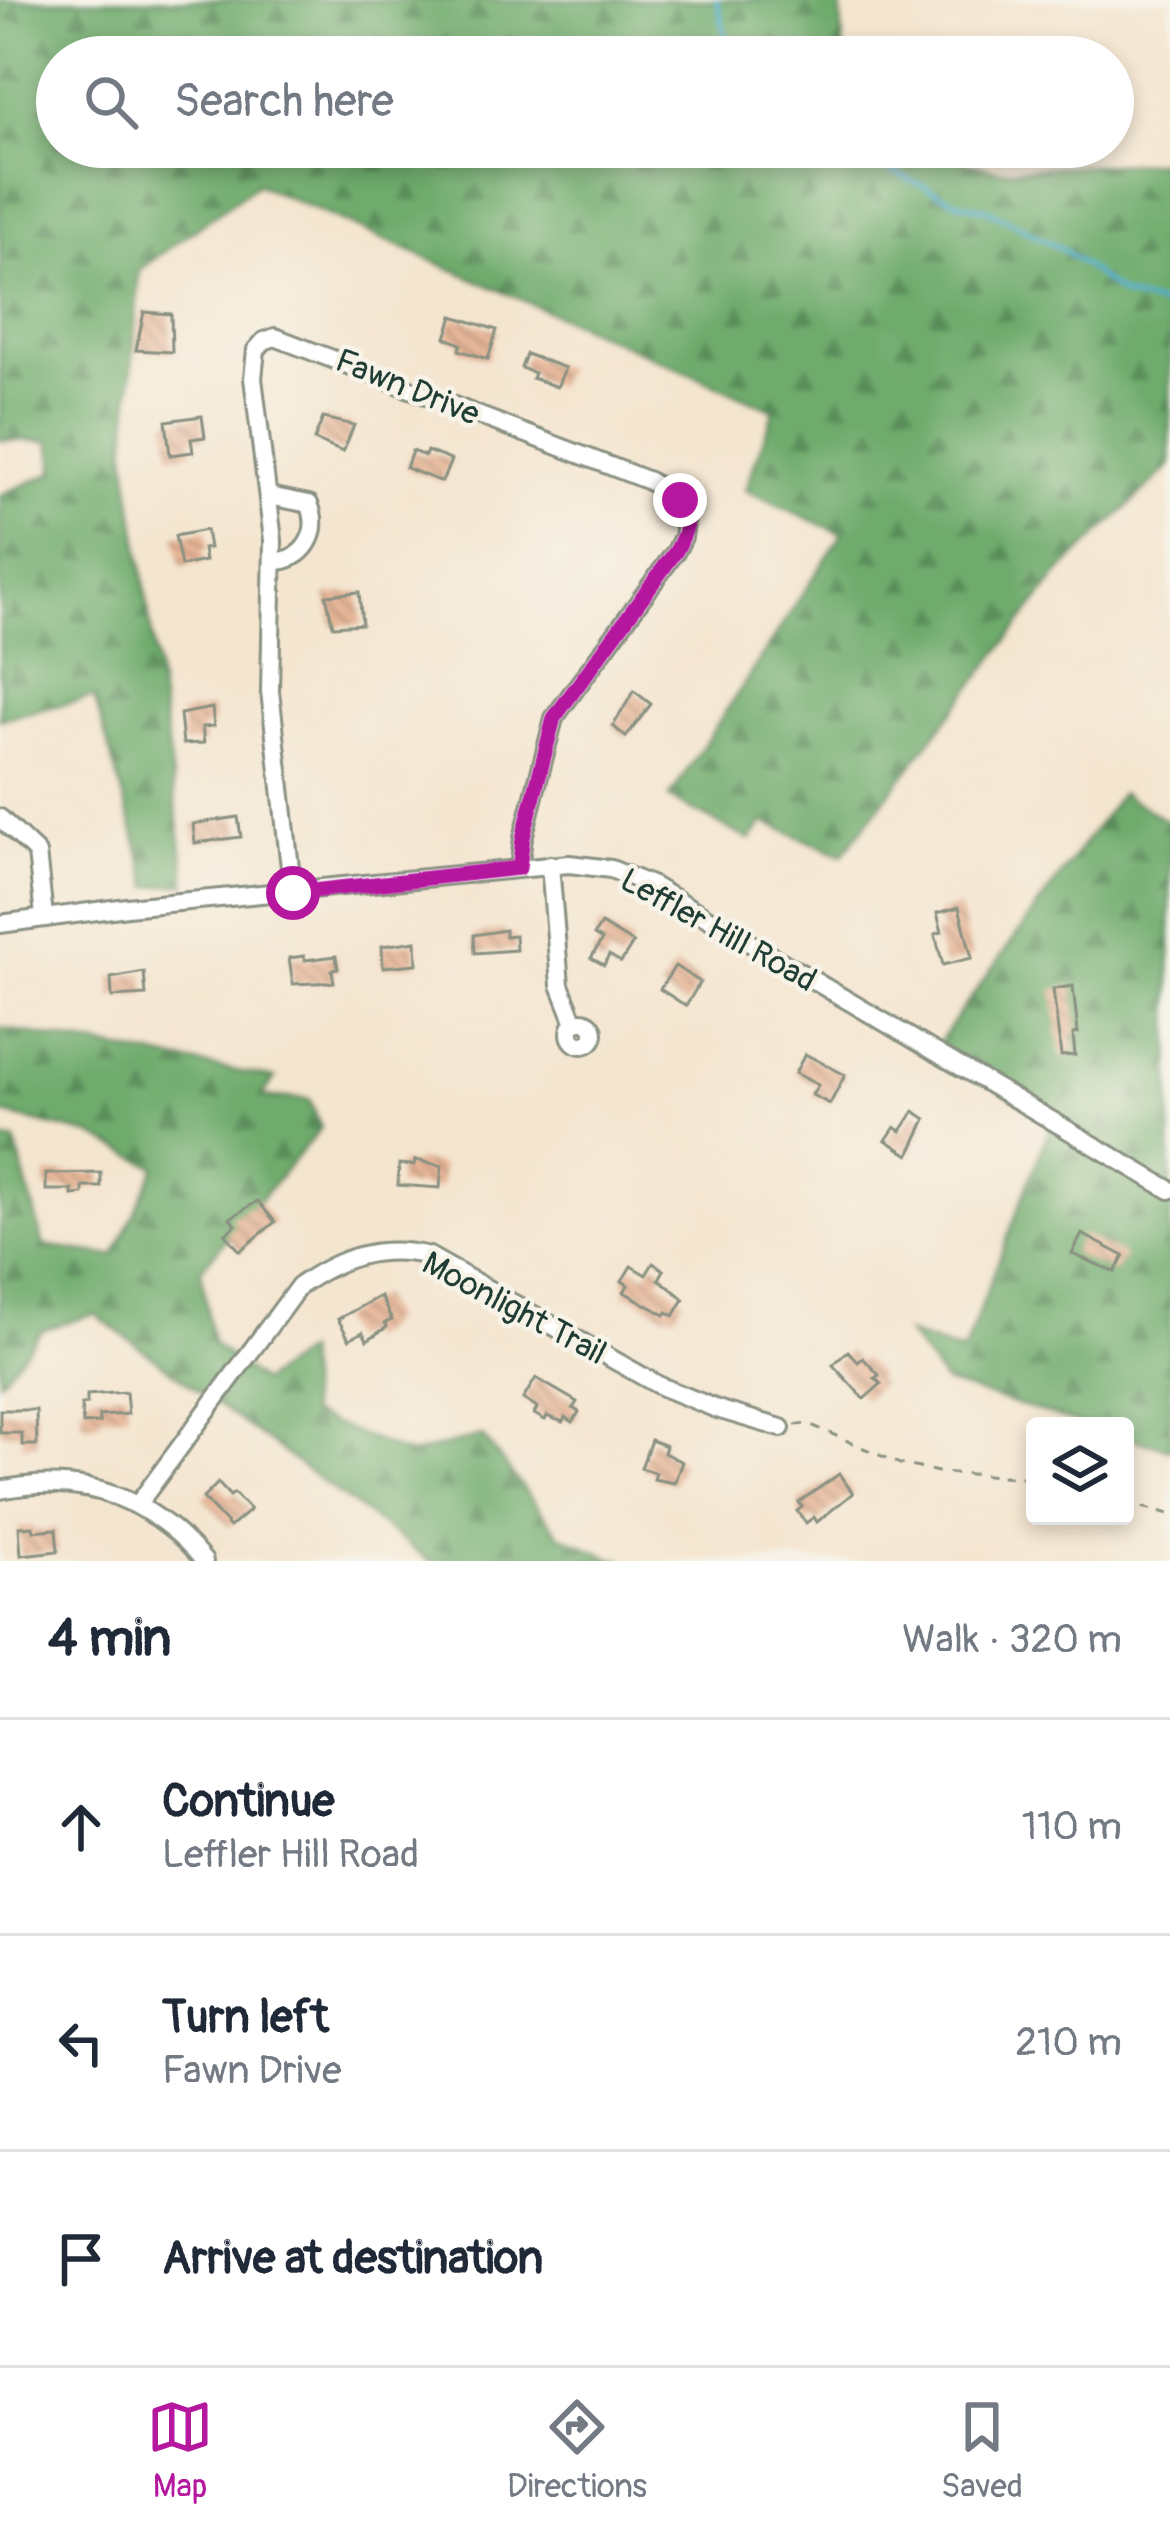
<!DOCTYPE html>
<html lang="en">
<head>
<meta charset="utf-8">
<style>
  :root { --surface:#fff; --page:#f2f2f3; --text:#1f2937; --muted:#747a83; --line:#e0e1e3; --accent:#b5179e }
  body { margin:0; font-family:Pangolin,sans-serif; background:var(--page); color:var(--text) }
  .controls { position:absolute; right:36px; bottom:36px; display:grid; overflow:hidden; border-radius:12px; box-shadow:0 6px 18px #0003 }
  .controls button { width:108px; height:108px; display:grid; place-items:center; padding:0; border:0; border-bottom:3px solid var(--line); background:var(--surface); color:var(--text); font:60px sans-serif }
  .stop { position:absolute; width:36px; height:36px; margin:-27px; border:9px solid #b5179e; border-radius:50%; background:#fff }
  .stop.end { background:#b5179e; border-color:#fff; box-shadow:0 3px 12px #0008 }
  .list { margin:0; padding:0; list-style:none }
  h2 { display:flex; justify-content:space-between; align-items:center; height:156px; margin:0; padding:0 48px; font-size:51px }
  h2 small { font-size:39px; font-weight:400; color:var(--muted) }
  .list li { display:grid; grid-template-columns:78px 1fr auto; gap:36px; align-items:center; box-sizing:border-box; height:216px; padding:0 48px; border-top:3px solid var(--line) }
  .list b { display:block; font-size:45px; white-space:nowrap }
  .list p { margin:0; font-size:39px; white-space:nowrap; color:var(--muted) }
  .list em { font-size:39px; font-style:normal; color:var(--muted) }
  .icon { flex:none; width:66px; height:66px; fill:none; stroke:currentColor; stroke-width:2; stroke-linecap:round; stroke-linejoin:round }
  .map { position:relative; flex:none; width:1170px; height:1561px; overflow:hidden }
  .search { position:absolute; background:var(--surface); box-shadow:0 6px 18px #0003; left:36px; right:36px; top:36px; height:132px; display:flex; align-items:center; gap:30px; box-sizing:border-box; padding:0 42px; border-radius:66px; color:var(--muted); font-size:45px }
  .sheet { height:804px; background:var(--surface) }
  nav { display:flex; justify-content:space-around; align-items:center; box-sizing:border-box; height:168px; border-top:3px solid var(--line); background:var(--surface); font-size:33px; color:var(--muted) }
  nav a { display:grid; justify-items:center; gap:6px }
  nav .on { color:var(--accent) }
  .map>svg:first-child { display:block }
</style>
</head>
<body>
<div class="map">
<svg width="1170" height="1561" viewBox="0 0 1170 1561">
  <defs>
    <pattern id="forest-firs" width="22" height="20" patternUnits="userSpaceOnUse" patternTransform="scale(3)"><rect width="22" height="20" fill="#6eab6c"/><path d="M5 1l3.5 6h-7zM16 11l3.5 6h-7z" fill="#5a8c5a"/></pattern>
    <pattern id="building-back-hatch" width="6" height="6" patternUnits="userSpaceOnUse" patternTransform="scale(3)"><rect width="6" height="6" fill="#e6b495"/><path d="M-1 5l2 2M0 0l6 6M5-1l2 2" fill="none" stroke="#ba947a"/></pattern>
  </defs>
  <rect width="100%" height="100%" fill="#f7f3e8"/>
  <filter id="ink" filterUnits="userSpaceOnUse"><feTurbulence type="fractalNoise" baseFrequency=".00833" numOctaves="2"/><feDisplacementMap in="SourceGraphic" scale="24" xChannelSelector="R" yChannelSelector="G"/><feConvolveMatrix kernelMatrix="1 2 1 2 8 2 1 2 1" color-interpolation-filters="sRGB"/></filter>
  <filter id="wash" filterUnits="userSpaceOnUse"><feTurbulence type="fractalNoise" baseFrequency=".004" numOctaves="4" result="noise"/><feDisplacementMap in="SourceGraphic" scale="48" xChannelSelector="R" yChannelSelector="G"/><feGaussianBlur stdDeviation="2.7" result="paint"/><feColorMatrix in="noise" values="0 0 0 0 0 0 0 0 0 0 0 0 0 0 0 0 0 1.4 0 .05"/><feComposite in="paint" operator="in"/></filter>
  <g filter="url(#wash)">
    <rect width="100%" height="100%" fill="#f4e5cf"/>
    <g fill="url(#forest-firs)" stroke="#467450" stroke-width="3">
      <polygon points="0,0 840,0 844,57 57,57 57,147 902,147 998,170 1170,161 1170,466 1062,570 842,855 764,822 750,840 669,798 842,534 745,490 774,410 257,184 139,270 126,455 187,884 150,887 94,697 0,719 0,495 54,472 50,441 0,440"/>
      <polygon points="1121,793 1170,823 1170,1449 1125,1437 1125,1426 1088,1426 945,1383 907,1334 963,1353 1052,1122 933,1049"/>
      <polygon points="0,1028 275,1078 261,1097 309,1099 321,1128 201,1269 212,1343 261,1382 305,1352 309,1414 410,1455 482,1436 559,1534 611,1558 627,1561 430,1561 95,1314 42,1330 0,1381 0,1140 15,1141 44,1246 114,1256 156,1167 91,1135 0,1113"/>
    </g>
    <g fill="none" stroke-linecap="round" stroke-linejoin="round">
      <g stroke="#50adce" stroke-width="4.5">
        <polyline points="717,0 731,57"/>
        <polyline points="848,147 867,160 958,202 989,210 1065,251 1123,296 1170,307"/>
      </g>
    </g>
    <g id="blocks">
      <g fill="url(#building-back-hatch)">
        <polygon points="144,312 171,314 172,352 136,350"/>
        <polygon points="453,316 497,330 488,359 459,350 461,344 446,338"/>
        <polygon points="526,354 565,368 557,387 532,378 534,373 521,368"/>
        <polygon points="202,416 205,437 191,439 193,452 170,455 166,421"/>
        <polygon points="323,418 354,425 343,452 314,440"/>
        <polygon points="412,451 425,456 427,451 451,460 442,482 406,468"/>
        <polygon points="206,530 209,548 203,549 205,561 181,566 175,536"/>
        <polygon points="359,592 362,624 333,626 326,595"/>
        <polygon points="634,691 651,704 626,737 613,726"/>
        <polygon points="212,708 214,726 202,727 204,743 183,744 180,714"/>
        <polygon points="238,817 241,837 195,843 193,824"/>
        <polygon points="959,907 972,958 943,965 935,934 942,932 937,913"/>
        <polygon points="601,924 633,943 621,962 609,955 604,965 591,958 602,940 594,935"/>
        <polygon points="505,930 505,936 515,935 516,950 475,953 474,935"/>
        <polygon points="416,941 417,964 383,967 382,946"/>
        <polygon points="304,956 305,960 336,956 338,969 332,970 334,982 293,984 289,958"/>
        <polygon points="675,966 700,982 686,1006 660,989"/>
        <polygon points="144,972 146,995 112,997 111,978"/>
        <polygon points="1073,986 1078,1033 1073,1034 1075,1055 1061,1056 1053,989"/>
        <polygon points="805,1054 845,1075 830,1104 812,1095 818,1085 795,1073"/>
        <polygon points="914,1111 926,1119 909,1155 886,1140 895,1127 901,1131"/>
        <polygon points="415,1160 442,1166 440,1188 398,1185 399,1164 414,1165"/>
        <polygon points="101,1173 101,1187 83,1187 83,1194 72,1195 72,1190 46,1190 46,1174"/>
        <polygon points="258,1201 275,1222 240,1251 225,1234 236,1225 230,1218"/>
        <polygon points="1082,1234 1124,1256 1115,1272 1072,1254"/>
        <polygon points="653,1263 664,1270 659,1279 684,1299 674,1316 667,1312 665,1315 624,1292 628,1285 622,1281 631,1266 646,1275"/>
        <polygon points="380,1296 392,1320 385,1323 387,1327 367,1340 363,1332 349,1339 338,1319"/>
        <polygon points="848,1351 858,1362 863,1358 879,1375 875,1378 881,1384 864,1399 833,1365"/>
        <polygon points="536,1378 577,1402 573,1408 579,1412 573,1422 565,1417 563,1422 547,1416 545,1420 534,1414 537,1408 523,1399"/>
        <polygon points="126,1392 128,1414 99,1416 100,1423 83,1424 81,1405 87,1404 87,1395"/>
        <polygon points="0,1410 36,1410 37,1445 22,1445 22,1433 0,1433"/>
        <polygon points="651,1440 666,1446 664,1453 682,1462 674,1483 654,1479 656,1473 641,1468"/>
        <polygon points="839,1474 853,1493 817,1522 814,1517 806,1523 797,1511 802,1507 799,1502"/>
        <polygon points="218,1483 230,1496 234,1493 250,1510 230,1527 203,1498"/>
        <polygon points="33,1526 34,1531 56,1529 58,1551 21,1555 19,1527"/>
      </g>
    </g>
  </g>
  <g filter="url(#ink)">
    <use href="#blocks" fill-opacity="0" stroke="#8a9182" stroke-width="3"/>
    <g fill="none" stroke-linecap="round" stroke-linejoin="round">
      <defs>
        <g id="minor">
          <path d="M269 496 309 504C322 532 304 562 273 561"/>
          <polyline points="0,818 37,853 44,916"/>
          <polyline points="550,865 560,985 575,1023"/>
          <polyline points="293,894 270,691 273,540 253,378 256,350 264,341 275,337 649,481 680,500 687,510 683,537 676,551 554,718 523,838 519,868"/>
          <polyline points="0,924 127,907 569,864 611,869 653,886 1170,1190"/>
          <circle cx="582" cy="1033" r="12"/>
          <path d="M0 1490C82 1473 150 1496 204 1561"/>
          <path d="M138 1504 299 1286C340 1257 379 1244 429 1256L660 1386 717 1409 781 1428"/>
        </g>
      </defs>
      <use href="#minor" stroke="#8a9182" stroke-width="22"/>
      <g stroke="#8a9182" stroke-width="3" stroke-dasharray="9 9" stroke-linecap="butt">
        <polyline points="795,1425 809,1424 900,1464 938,1472 1035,1478"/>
        <polyline points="1125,1503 1170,1514"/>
      </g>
      <use href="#minor" stroke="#fff" stroke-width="16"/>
    </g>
  </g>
  <g fill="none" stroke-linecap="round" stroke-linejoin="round" filter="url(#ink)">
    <path stroke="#b5179e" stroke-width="15" d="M293 893 519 868 523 838 554 718 676 551C686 533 692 517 680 500"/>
  </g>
  <g text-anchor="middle" stroke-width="9" stroke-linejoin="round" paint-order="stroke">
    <g font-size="33" fill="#1f3d34" stroke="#f7f3e8">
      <text transform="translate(408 386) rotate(22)" y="12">Fawn Drive</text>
      <text transform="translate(719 929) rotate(29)" y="12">Leffler Hill Road</text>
      <text transform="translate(515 1307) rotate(28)" y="12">Moonlight Trail</text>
    </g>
  </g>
</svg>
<div class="controls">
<button><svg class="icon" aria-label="layers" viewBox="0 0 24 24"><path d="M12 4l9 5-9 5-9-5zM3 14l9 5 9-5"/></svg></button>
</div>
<div class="stop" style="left:293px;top:893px"></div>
<div class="stop end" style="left:680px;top:500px"></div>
<div class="search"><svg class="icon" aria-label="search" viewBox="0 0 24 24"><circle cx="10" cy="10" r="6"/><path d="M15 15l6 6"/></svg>Search here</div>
</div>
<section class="sheet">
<h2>4 min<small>Walk · 320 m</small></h2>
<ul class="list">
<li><svg class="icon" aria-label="ahead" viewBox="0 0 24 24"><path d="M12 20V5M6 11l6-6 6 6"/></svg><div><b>Continue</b><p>Leffler Hill Road</p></div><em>110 m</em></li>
<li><svg class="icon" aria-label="left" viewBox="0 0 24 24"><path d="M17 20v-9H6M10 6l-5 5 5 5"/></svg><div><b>Turn left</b><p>Fawn Drive</p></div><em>210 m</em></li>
<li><svg class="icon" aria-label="arrive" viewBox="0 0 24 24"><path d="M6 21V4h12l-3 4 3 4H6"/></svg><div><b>Arrive at destination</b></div></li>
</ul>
</section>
<nav>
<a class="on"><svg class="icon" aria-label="map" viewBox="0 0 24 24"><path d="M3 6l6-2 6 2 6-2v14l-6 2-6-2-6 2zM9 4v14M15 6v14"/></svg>Map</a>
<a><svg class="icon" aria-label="directions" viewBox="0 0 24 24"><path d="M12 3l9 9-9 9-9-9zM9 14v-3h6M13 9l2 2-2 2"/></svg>Directions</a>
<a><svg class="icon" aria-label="saved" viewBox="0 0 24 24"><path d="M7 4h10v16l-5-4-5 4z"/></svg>Saved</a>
</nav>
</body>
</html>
